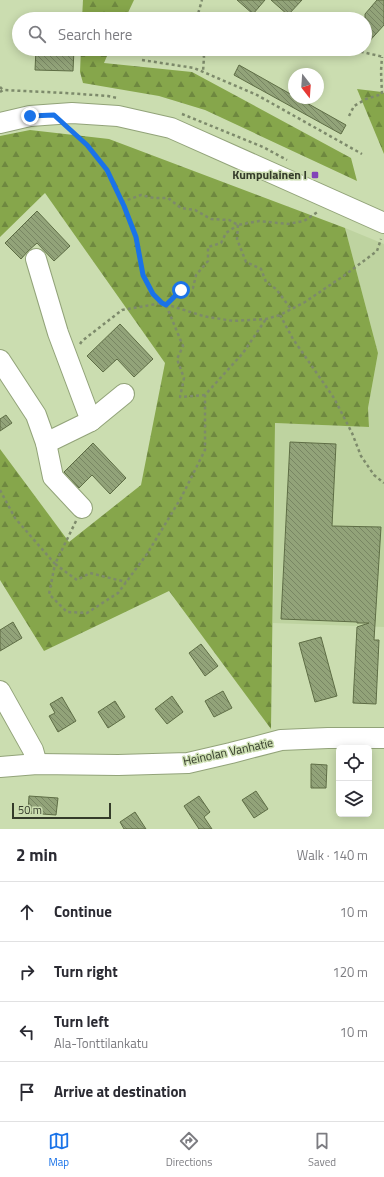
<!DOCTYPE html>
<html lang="en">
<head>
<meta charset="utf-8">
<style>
  :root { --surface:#fff; --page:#f2f2f3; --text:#2b2b33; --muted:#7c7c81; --line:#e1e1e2; --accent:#1a73e8 }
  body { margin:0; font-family:"Titillium Web",sans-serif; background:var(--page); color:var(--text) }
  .controls { position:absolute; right:12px; bottom:12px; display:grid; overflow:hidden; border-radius:6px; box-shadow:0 2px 10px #0003 }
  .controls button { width:36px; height:36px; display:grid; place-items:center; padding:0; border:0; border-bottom:1px solid var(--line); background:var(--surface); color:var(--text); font:20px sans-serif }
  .compass { position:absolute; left:288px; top:68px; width:36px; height:36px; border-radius:50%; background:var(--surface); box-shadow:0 2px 10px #0003; rotate:163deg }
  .scale { position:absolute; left:12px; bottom:10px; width:99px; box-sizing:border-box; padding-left:4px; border:2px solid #343b2a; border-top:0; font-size:11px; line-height:14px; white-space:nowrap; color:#343b2a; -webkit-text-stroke:3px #cbddb0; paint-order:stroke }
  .stop { position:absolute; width:12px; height:12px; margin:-9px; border:3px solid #1a73e8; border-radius:50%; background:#fff }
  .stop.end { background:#1a73e8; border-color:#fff; box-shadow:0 1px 4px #0008 }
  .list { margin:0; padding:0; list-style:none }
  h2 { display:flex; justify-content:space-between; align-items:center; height:52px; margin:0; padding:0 16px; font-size:17px }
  h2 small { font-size:13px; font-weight:400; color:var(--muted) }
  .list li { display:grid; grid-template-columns:26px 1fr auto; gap:12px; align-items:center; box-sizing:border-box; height:60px; padding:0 16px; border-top:1px solid var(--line) }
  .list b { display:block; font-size:15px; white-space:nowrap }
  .list p { margin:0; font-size:13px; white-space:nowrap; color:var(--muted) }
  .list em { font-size:13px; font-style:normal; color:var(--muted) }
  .icon { flex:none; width:22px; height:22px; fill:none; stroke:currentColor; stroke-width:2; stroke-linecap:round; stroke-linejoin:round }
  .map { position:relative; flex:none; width:384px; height:829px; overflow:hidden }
  .search { position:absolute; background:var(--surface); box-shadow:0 2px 10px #0003; left:12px; right:12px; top:12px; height:44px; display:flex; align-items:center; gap:10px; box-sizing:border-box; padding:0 14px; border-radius:22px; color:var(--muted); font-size:15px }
  .sheet { height:292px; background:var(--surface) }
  nav { display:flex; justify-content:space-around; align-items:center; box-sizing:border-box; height:56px; border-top:1px solid var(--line); background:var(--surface); font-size:11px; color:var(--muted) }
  nav a { display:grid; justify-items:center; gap:2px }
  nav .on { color:var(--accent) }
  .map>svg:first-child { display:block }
</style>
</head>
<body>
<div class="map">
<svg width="384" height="829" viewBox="0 0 384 829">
  <defs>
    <pattern id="forest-firs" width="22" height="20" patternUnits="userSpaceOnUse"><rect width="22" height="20" fill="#86a64b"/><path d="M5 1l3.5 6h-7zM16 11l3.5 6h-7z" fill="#6e883f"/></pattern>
    <pattern id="building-back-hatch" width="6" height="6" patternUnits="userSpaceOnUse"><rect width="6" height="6" fill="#92a379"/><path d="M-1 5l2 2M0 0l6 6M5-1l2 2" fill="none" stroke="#788663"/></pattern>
  </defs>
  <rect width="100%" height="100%" fill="#cbddb0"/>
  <polygon fill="#bed3a0" points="345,228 384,244 384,627 273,623 275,423 369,427 368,408 378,353"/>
  <g fill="url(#forest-firs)">
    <polygon points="83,0 134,0 125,19 82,19"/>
    <polygon points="81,49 110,49 104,63 192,72 351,158 357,181 205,110 159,96 83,83 80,72"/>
    <polygon points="357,89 382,92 384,93 384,154"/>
    <polygon points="30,130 109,139 345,228 378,353 368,408 369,427 275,423 271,729 169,591 44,651 0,580 0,449 69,542 141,485 165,363 45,193 0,237 0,136"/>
  </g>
  <g fill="url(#building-back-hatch)" stroke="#5e6d45">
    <polygon points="237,0 265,0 253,14"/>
    <polygon points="271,0 302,0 288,15"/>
    <polygon points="377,0 384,0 384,25 365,46 365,14"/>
    <polygon points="36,49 74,49 73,71 35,70"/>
    <polygon points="239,65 294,96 294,98 298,98 346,125 341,134 234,75"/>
    <polygon points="37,211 70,246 54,261 37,243 28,251 21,259 5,243"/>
    <polygon points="120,324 153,359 134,377 117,359 103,372 87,356"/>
    <polygon points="6,415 12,423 0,431 0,419"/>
    <polygon points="290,442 336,444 332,526 381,527 374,640 379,640 376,704 353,703 357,627 369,623 357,623 357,622 281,619"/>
    <polygon points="93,443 126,478 110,494 92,475 79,488 64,472"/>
    <polygon points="13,622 22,638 0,651 0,630"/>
    <polygon points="321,637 337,696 315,702 299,643"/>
    <polygon points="201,644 218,666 205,676 189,653"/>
    <polygon points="223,691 232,708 214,717 205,701"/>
    <polygon points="172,696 183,712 167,724 155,709"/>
    <polygon points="62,697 76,721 58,732 49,716 55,713 50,704"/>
    <polygon points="115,701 125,717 108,728 98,712"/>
    <polygon points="311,764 327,765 326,788 311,788"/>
    <polygon points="256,791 268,809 254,818 242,800"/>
    <polygon points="29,796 58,798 56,815 28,813"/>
    <polygon points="199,796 210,812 204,817 212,829 199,829 184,806"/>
    <polygon points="135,812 146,829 124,829 120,822"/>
  </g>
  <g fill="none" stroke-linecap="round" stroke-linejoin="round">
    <defs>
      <g id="minor">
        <polyline points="0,123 30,116 72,113 118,116 171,128 384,223"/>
        <polyline points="36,259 58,333 91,421 46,443"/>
        <polyline points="0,360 36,415 46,443 53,477 82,508"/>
        <polyline points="91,421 124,394"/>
        <polyline points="0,691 33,750 37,764"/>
        <polyline points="0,767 37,764 118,765 188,763 231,753 281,740 328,738 384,738"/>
      </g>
    </defs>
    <use href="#minor" stroke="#92a379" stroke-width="22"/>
    <g stroke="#7d8a6b" stroke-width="2.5" stroke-dasharray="3 3" stroke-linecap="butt">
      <polyline points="241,18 278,19"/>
      <polyline points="198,19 198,14 202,0"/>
      <polyline points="202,49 204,57 203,72"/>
      <polyline points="349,49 384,57"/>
      <polyline points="142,60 194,68 257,95 362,154"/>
      <polyline points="0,87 3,90"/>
      <polyline points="0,92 3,90 66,93 108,96 117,98"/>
      <polyline points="182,114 263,147 287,160"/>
      <polyline points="349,116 354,106 366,99 382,94 381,71 382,57"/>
      <polyline points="70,130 87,145 107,171 124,206 136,237 143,275 153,294 162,303 203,316 233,321 266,319 280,315 305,302 345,275 377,251 381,239"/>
      <polyline points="122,202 141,195 154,198 168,198 181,208 195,210 211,219 229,220 238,225 259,221 288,224 304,221 319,211"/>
      <polyline points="238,225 237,239 246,262 261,269 266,282 276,289 291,309"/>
      <polyline points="280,315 293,339 334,398 352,433 361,456 374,475 384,483"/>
      <polyline points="80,344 82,341 122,310 162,303"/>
      <polyline points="205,395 180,397 184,378 177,359 183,346 166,305 181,290 193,288 196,275 208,261 208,247 221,243 226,233 238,225"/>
      <polyline points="0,490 15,518 55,564 49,594 67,612 87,613 118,593 147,554 181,498 205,450 205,395 243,353 266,319"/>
      <polyline points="76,521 55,564 77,580 90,573 126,582"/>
    </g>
    <use href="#minor" stroke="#fff" stroke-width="20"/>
  </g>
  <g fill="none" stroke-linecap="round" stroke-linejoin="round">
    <polyline stroke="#1a73e8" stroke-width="5" points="30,116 54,115 87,145 107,170 124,206 136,237 143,275 153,294 162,303 166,305 181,290"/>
  </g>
  <rect fill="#8243b8" stroke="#cbddb0" stroke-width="1.5" x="311" y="171" width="8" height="8" rx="2"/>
  <g text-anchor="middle" stroke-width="3" stroke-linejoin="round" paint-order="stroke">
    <g font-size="12" font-weight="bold" fill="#343b2a" stroke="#cbddb0" text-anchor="end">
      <text x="307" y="179">Kumpulainen I</text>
    </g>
    <g font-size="12" fill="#343b2a" stroke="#cbddb0">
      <text transform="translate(228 752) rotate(-12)" y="4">Heinolan Vanhatie</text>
    </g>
  </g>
</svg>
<div class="controls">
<button><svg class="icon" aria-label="locate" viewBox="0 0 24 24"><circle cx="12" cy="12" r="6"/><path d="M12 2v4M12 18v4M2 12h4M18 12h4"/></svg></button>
<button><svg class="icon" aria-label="layers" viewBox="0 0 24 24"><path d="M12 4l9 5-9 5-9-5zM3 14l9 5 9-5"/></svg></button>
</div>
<svg class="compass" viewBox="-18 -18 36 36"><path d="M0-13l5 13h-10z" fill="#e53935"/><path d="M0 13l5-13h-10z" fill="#7c7c81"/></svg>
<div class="scale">50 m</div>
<div class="stop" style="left:181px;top:290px"></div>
<div class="stop end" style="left:30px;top:116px"></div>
<div class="search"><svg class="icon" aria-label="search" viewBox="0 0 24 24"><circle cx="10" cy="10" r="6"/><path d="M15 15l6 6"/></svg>Search here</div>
</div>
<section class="sheet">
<h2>2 min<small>Walk · 140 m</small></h2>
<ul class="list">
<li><svg class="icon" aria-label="ahead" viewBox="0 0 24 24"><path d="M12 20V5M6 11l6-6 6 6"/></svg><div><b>Continue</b></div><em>10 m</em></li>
<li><svg class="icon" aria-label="right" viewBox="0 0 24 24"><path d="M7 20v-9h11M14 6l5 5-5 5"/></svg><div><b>Turn right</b></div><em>120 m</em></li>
<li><svg class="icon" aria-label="left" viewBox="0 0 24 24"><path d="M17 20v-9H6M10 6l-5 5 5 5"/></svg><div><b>Turn left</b><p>Ala-Tonttilankatu</p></div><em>10 m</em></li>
<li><svg class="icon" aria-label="arrive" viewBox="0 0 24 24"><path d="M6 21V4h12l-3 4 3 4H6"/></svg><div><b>Arrive at destination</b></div></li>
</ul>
</section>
<nav>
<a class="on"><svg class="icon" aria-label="map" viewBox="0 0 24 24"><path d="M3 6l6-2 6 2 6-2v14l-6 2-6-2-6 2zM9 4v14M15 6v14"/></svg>Map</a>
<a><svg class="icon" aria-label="directions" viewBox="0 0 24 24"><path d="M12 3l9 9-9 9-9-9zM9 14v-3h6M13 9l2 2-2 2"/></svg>Directions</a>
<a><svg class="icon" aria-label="saved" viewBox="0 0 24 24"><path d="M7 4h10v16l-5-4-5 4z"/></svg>Saved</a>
</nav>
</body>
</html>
